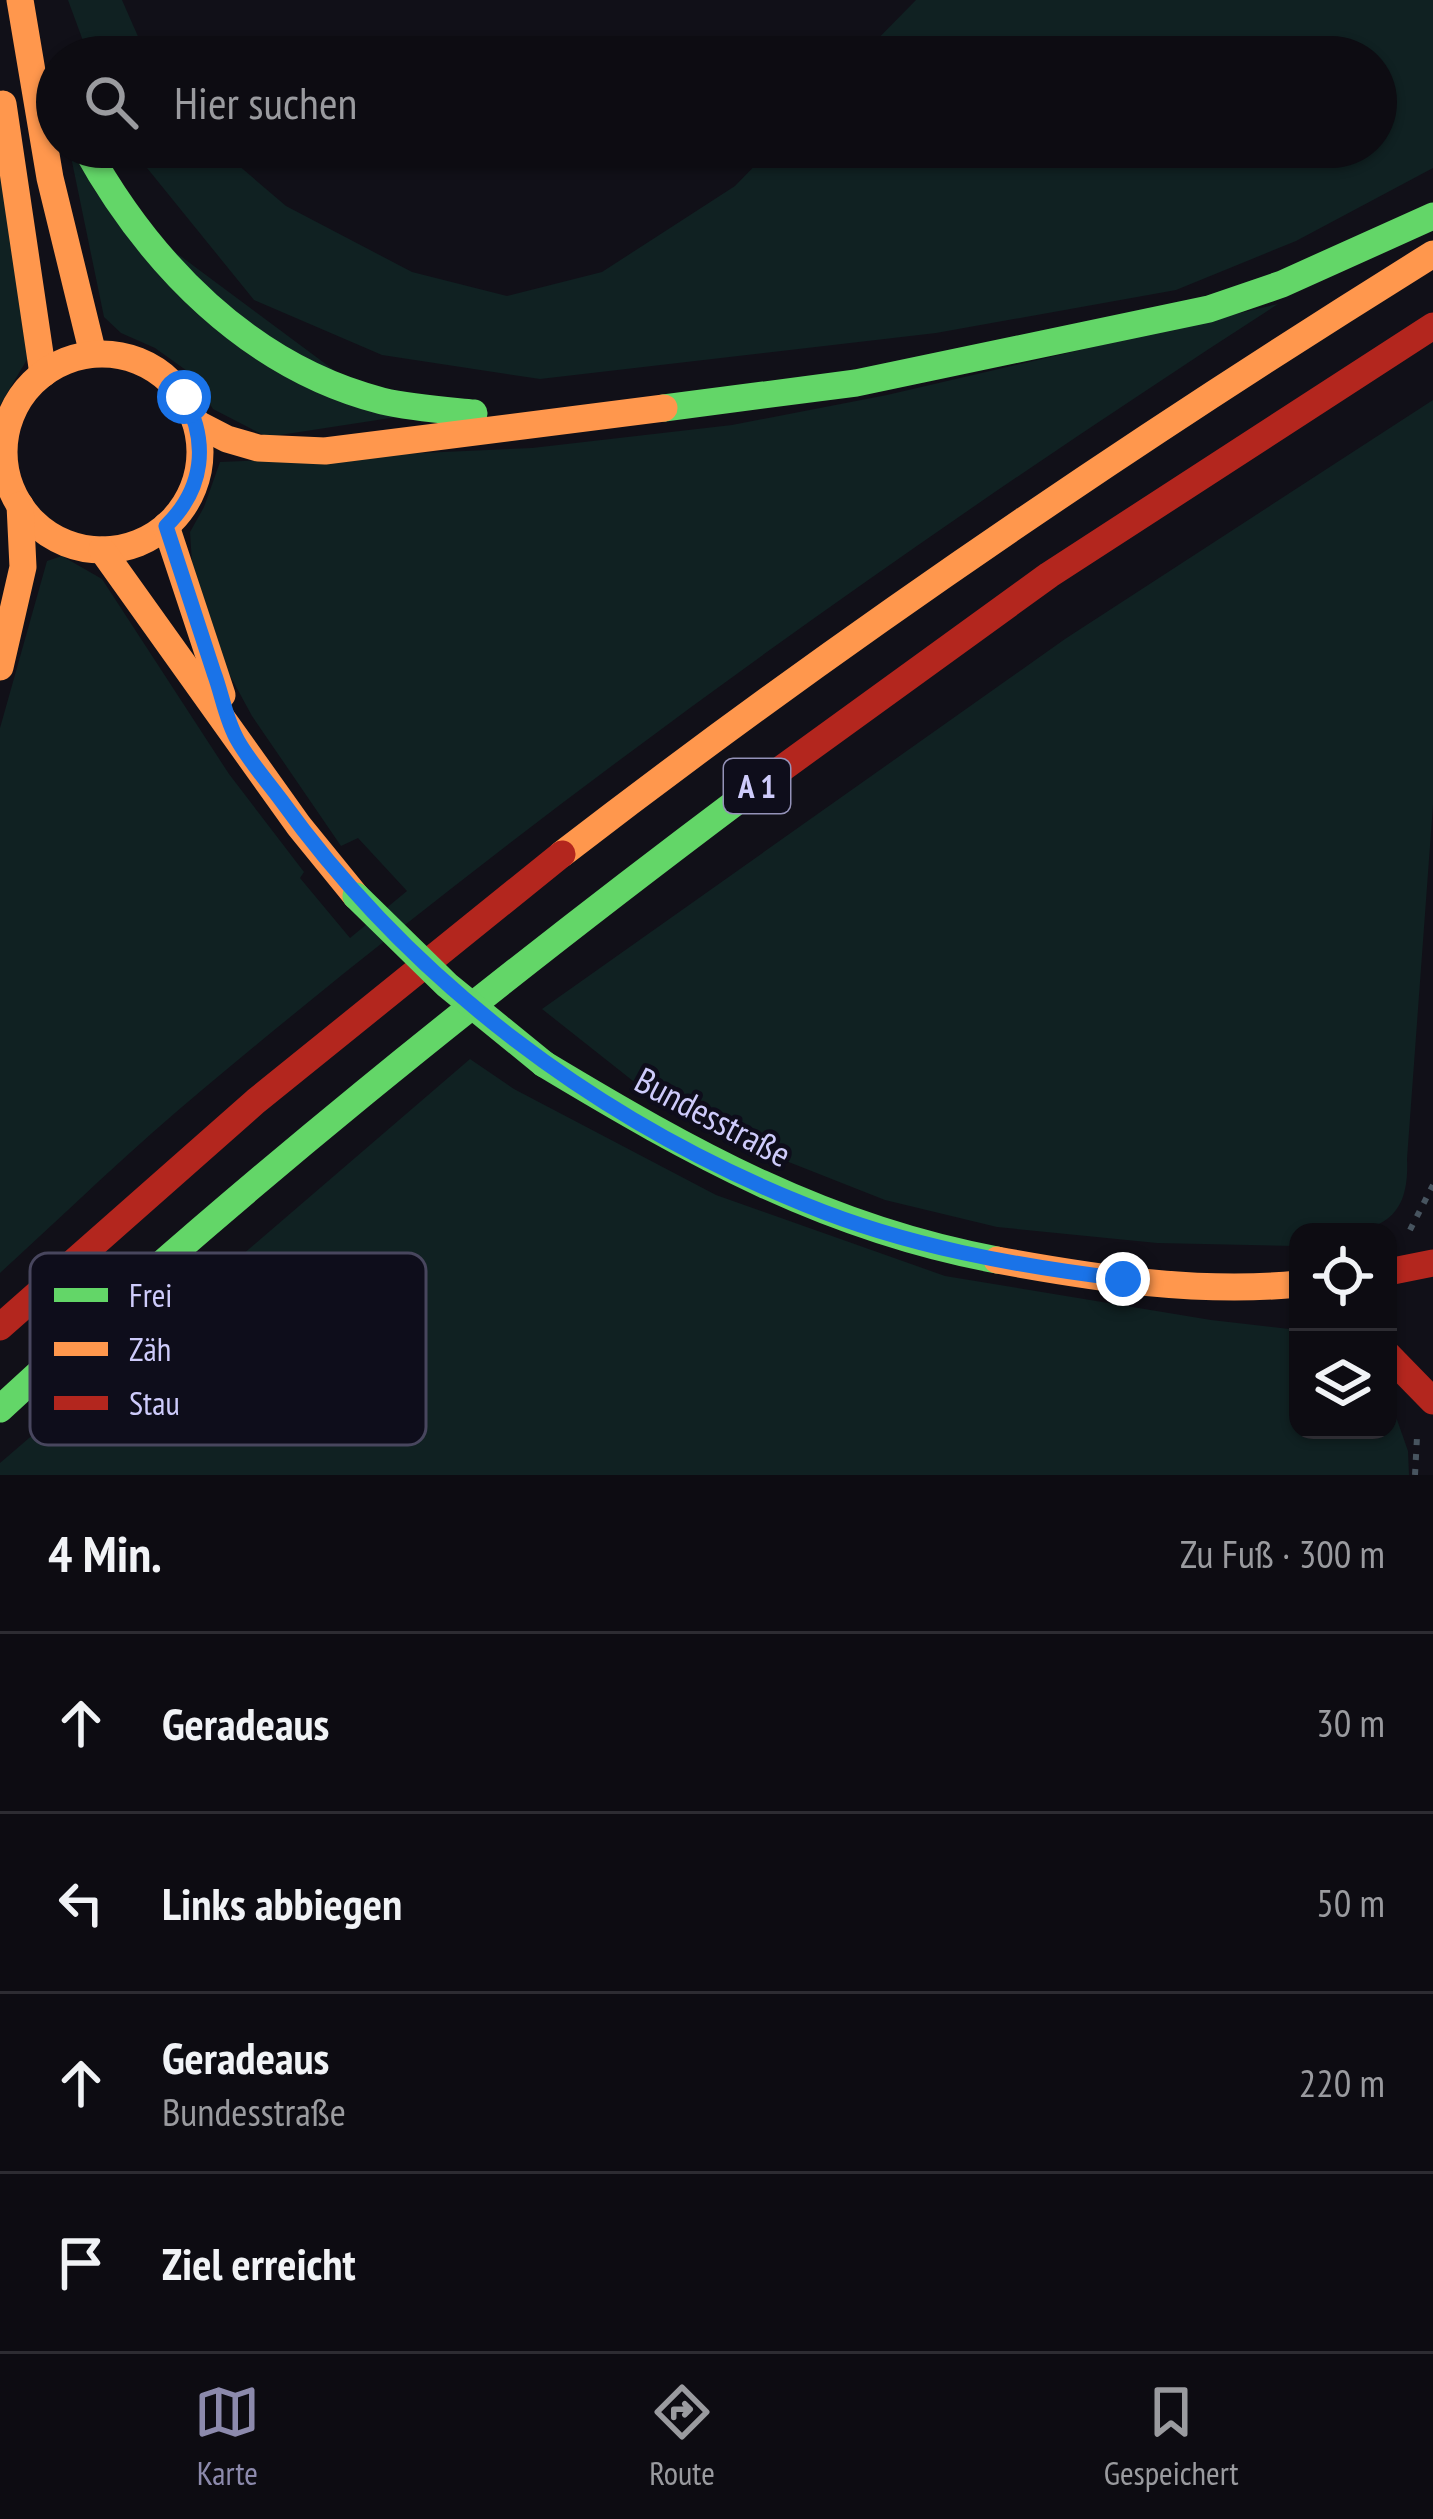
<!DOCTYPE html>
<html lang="de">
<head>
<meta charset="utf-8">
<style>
  :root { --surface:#0d0c12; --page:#16151b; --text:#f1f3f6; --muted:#9a9b9f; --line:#2d2c32; --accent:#8c8aac }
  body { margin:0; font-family:"PT Sans Narrow",sans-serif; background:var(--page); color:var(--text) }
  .controls { position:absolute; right:36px; bottom:36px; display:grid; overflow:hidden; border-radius:24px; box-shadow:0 3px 9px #0004 }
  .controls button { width:108px; height:108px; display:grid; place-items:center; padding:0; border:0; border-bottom:3px solid var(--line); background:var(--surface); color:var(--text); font:60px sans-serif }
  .stop { position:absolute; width:36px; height:36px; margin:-27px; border:9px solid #1a73e8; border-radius:50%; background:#fff }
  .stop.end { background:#1a73e8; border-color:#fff; box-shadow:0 3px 12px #0008 }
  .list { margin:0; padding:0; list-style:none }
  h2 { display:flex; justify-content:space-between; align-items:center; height:156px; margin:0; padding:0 48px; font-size:51px }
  h2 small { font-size:39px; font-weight:400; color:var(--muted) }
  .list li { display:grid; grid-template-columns:78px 1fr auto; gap:36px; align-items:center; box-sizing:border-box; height:180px; padding:0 48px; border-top:3px solid var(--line) }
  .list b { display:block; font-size:45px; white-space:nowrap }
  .list p { margin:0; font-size:39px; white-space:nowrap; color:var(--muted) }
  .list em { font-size:39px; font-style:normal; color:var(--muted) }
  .icon { flex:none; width:66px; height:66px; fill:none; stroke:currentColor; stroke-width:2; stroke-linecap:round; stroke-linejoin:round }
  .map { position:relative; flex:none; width:1433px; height:1475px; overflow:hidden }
  .search { position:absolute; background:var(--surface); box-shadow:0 3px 9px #0004; left:36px; right:36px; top:36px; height:132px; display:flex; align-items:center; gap:30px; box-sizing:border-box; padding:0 42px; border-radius:66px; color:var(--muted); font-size:45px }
  .sheet { height:876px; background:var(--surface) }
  nav { display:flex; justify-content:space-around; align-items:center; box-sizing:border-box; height:168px; border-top:3px solid var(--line); background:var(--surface); font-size:33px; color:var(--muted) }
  nav a { display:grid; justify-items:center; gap:6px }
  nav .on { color:var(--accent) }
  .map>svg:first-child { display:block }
</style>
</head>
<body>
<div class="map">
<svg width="1433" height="1475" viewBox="0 0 1433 1475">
  <rect width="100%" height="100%" fill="#111018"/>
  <g fill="#102122">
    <polygon points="68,0 122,0 147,57 89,57"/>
    <polygon points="916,0 1433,0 1433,168 1296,241 1176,290 936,333 540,379 382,355 254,300 130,147 217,147 286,206 412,272 507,296 602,272 735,186 773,147 1376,147 1376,57 860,57"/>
    <polygon points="0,131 35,346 0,405"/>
    <polygon points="69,147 97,194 397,417 267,437 213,409 190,373 155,348 121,333 104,317"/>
    <path d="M1278 304C905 545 542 805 202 1090 132 1148 67 1212 0 1273V728L47 561 62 556 102 579 229 774 304 872 300 878 350 938 407 891 358 838 341 846 252 716 195 611 190 532 204 507 220 462 532 448 732 425 887 395Z"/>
    <path d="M1433 400V805L1407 1159C1411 1238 1357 1232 1298 1232L1295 1246 1157 1243 997 1227 885 1200 781 1159 652 1096 542 1009 1065 639Z"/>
    <polygon points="470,1059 514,1089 716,1195 945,1276 1211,1320 1298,1330 1298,1430 1388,1430 1388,1394 1408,1451 1409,1475 0,1475 0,1463"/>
  </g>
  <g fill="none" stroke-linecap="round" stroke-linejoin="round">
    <g stroke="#47545f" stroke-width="6" stroke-dasharray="6 9" stroke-linecap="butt">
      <polyline points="1410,1230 1433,1185"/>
      <polyline points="1415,1475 1417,1437"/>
    </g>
    <g stroke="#63d668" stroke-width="27">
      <path d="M85 147C149 263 249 367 382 401 412 408 443 410 474 413"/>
      <polyline points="664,408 856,383 1209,309 1282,284 1433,216"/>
      <path d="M544 1064C692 1153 825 1228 997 1260"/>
      <path d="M0 1409C235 1191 487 989 744 796"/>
    </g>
    <g stroke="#ff974d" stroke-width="27">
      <polyline points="20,0 50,178 93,354"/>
      <polyline points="3,104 43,374"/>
      <circle cx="102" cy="452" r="98"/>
      <polyline points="196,423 227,439 258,448 325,451 664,408"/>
      <polyline points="166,526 222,695"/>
      <polyline points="102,550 299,826 356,896"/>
      <polyline points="0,667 23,567 20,505"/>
      <path d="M562 854C842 638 1133 441 1433 254"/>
      <path d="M997 1260C1095 1278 1199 1294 1298 1284"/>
    </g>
    <g stroke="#b3261e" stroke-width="27">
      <polyline points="744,796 1049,575 1433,326"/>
      <polyline points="1388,1272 1433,1263"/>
      <polyline points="0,1327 256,1101 562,854"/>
      <polyline points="1388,1355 1433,1401"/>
    </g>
    <polyline stroke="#63d668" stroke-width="27" points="356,896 447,985 544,1064"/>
  </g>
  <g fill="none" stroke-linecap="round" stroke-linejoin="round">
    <path stroke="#1a73e8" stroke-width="15" d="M184 397C209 442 204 489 166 526 182 575 198 624 214 673 222 694 226 721 238 741 250 762 267 781 281 800 412 982 597 1121 806 1205 906 1246 1016 1266 1123 1279"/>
  </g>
  <g text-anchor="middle" stroke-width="9" stroke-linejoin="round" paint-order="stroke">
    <rect fill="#0e0d1b" stroke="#9492b8" stroke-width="3" x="724" y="759" width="66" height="54" rx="9"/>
    <g font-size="33" font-weight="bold" fill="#cecbfb">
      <text x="757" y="798">A 1</text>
    </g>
    <g font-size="36" fill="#cecbfb" stroke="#0e0d1b">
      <text transform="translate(713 1117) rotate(28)" y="13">Bundesstraße</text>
    </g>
  </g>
  <rect x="30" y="1253" width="396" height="192" rx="18" fill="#0e0d1b" stroke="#48465e" stroke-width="3"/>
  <rect x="54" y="1288" width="54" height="14" fill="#63d668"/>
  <rect x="54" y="1342" width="54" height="14" fill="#ff974d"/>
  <rect x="54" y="1396" width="54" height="14" fill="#b3261e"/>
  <g font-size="33" fill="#cecbfb">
    <text x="129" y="1307">Frei</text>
    <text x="129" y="1361">Zäh</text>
    <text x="129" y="1415">Stau</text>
  </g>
</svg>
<div class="controls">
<button><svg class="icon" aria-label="locate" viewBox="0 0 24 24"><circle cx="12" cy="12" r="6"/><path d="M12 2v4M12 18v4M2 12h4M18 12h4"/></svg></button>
<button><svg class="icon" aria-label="layers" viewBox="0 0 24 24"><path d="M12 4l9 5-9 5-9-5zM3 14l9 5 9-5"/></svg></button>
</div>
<div class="stop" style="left:184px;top:397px"></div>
<div class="stop end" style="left:1123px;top:1279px"></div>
<div class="search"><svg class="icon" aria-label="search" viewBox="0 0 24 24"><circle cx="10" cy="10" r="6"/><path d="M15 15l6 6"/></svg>Hier suchen</div>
</div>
<section class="sheet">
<h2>4 Min.<small>Zu Fuß · 300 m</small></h2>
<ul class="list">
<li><svg class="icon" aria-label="ahead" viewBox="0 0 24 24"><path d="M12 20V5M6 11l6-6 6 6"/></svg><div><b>Geradeaus</b></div><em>30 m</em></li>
<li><svg class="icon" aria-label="left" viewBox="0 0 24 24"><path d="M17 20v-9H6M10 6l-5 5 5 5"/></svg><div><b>Links abbiegen</b></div><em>50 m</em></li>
<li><svg class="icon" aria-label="ahead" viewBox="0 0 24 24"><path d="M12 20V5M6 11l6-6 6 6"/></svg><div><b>Geradeaus</b><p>Bundesstraße</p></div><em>220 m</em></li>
<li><svg class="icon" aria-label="arrive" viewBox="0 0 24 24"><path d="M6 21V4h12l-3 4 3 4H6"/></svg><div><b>Ziel erreicht</b></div></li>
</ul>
</section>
<nav>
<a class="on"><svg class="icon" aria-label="map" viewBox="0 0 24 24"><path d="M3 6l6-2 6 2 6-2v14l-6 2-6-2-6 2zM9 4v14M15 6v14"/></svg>Karte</a>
<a><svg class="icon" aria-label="directions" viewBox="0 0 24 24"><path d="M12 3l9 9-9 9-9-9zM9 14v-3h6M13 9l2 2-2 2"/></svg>Route</a>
<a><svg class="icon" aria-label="saved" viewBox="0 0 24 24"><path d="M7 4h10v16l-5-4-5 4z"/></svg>Gespeichert</a>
</nav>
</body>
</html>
